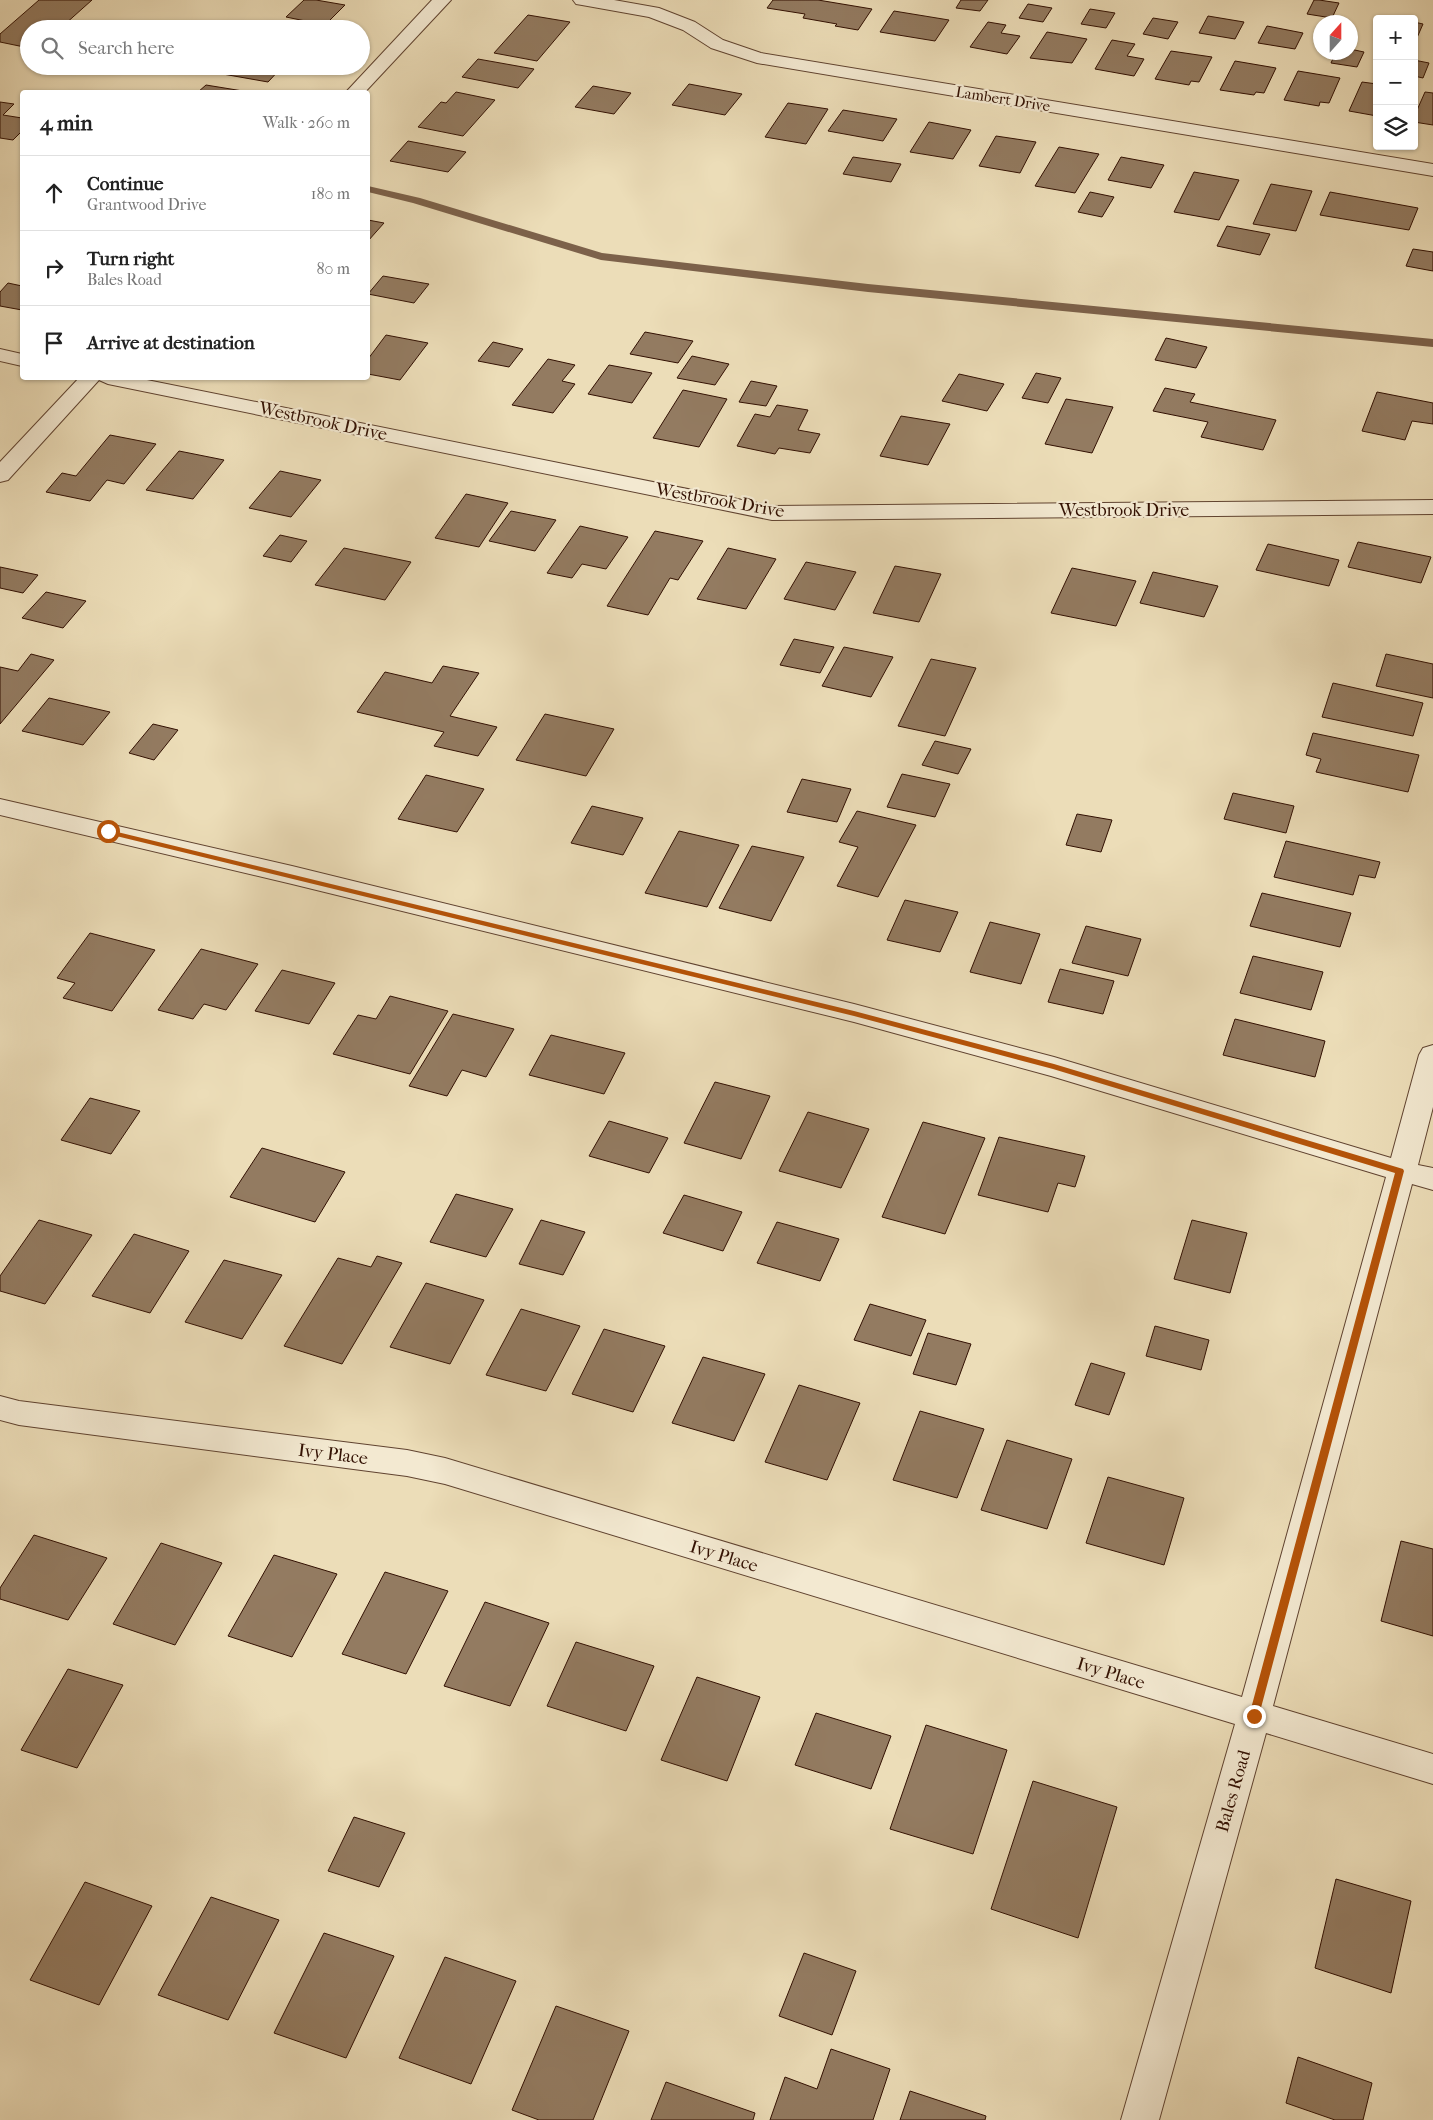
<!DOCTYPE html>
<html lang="en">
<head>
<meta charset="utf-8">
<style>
  :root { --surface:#fff; --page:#f2f2f2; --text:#222; --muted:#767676; --line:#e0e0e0 }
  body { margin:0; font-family:"IM FELL French Canon",serif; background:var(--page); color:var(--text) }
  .controls { position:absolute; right:15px; top:15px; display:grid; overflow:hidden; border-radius:5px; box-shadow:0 1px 4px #0004 }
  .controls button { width:45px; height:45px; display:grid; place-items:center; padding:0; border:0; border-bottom:1px solid var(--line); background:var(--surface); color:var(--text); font:25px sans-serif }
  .compass { position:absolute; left:1313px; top:15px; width:45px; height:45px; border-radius:50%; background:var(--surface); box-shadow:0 1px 4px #0004; rotate:21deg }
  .stop { position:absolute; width:15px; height:15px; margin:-11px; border:4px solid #b45309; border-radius:50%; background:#fff }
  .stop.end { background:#b45309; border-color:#fff; box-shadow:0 1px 5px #0008 }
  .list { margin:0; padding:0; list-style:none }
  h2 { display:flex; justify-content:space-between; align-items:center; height:65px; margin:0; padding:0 20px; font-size:21px }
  h2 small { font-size:16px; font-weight:400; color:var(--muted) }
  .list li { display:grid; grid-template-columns:32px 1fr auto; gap:15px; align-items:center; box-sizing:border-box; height:75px; padding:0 20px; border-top:1px solid var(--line) }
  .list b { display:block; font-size:19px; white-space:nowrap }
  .list p { margin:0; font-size:16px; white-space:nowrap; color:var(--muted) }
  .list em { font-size:16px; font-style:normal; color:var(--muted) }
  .icon { flex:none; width:28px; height:28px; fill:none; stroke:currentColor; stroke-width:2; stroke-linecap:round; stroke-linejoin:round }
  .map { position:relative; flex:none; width:1433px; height:2120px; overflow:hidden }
  .search { position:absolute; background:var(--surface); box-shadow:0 1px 4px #0004; left:20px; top:20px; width:350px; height:55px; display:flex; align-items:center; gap:12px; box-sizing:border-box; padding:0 18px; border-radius:28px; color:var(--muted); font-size:19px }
  .panel { position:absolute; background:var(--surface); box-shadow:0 1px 4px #0004; left:20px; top:90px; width:350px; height:290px; border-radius:5px }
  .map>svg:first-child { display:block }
</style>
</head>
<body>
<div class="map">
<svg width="1433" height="2120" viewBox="0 0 1433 2120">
  <rect width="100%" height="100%" fill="#ecddb8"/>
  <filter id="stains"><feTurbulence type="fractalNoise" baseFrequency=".004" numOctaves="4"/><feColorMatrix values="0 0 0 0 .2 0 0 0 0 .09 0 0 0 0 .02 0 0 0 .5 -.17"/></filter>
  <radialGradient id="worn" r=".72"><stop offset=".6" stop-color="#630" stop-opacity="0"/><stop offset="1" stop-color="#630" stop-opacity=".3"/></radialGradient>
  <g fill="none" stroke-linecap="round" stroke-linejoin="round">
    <polygon fill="#7c614a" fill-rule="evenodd" points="368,186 420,198 602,253 868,284 1433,339 1433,347 868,292 601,260 413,203 368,192"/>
  </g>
  <g fill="#937b61" stroke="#321002">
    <polygon points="39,0 92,0 64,25 86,29 29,29 29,48 0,42 0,34"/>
    <polygon points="304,0 316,0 345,5 325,25 286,17"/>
    <polygon points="773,0 818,0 872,9 858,30 835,26 837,24 803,18 805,14 767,8"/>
    <polygon points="961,0 988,0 980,11 956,8"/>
    <polygon points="1314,0 1319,0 1339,3 1332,18 1307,14"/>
    <polygon points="1028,4 1052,8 1043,22 1019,18"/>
    <polygon points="1090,9 1115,13 1106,28 1081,24"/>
    <polygon points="894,11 949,20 935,41 880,32"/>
    <polygon points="528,15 570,22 537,61 494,53"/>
    <polygon points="1208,16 1244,22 1235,39 1199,33"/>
    <polygon points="1153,18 1178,22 1168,39 1143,34"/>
    <polygon points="988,22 1006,25 1001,33 1020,36 1007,54 970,47"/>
    <polygon points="1414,22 1423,24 1416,40 1414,40"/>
    <polygon points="1267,26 1303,33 1295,49 1258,43"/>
    <polygon points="1047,32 1087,39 1072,63 1030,58"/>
    <polygon points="1112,40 1135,44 1127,56 1144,59 1134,76 1095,69"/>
    <polygon points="1350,49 1364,52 1357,67 1331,63 1336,52 1350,52"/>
    <polygon points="1171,51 1212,57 1199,82 1191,81 1189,85 1155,79"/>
    <polygon points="478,59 534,69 518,88 462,77"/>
    <polygon points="1414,60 1429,63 1423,78 1414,76"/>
    <polygon points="1235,61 1276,68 1264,93 1256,92 1254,95 1220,90"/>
    <polygon points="204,66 283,66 268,82 200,70"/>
    <polygon points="1298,71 1340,78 1329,103 1320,102 1319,106 1284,100"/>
    <polygon points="1362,82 1377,84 1377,116 1349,111"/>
    <polygon points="689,84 742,94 725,115 672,105"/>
    <polygon points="206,85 249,92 198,92"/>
    <polygon points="593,86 631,93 614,114 575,107"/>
    <polygon points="456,92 495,100 463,136 418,127 441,102 446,103"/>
    <polygon points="1425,92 1433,93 1433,125 1414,122 1414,117"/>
    <polygon points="0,102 14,104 3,115 22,118 22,131 13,140 0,138"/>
    <polygon points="788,103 828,109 806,144 765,137"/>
    <polygon points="843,110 897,119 883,141 828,131"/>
    <polygon points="929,122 971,130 953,159 910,152"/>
    <polygon points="996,136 1036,142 1020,173 979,166"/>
    <polygon points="408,141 466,152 448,172 390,161"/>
    <polygon points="1059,147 1099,154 1075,193 1035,186"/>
    <polygon points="853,157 901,164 891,182 843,174"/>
    <polygon points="1121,157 1164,165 1151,188 1108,180"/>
    <polygon points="1194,172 1239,180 1219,220 1174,212"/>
    <polygon points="1271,184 1312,191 1296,231 1253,224"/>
    <polygon points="1090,192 1114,197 1102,217 1078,212"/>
    <polygon points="1330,192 1418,208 1409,230 1320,215"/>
    <polygon points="368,220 384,223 368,241"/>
    <polygon points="1227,226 1270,234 1260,255 1217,246"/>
    <polygon points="1413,249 1433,252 1433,271 1406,266"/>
    <polygon points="383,276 429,284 414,303 368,294"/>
    <polygon points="8,283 22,286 22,310 0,306 0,292"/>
    <polygon points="645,332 693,341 678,363 630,354"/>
    <polygon points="386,335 428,343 400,380 368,374 368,359"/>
    <polygon points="1166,338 1207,347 1196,368 1155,360"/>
    <polygon points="493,342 523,349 509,367 478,361"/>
    <polygon points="692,356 729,364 715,385 677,378"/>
    <polygon points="548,359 575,365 562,381 575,384 553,413 512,405"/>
    <polygon points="609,365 652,373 632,403 588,394"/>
    <polygon points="1036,373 1061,378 1048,403 1022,398"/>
    <polygon points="959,374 1004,384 987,411 942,401"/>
    <polygon points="751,381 777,386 766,406 739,402"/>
    <polygon points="1165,388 1195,394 1190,402 1276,420 1263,450 1201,437 1208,422 1153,411"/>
    <polygon points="683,390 727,399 699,447 653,438"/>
    <polygon points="1377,392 1433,403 1433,424 1412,421 1405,440 1362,431"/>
    <polygon points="1066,399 1113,407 1092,453 1045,444"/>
    <polygon points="777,405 808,410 798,430 820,434 810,453 779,448 775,454 737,446 755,414 770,417"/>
    <polygon points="901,416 950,424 928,465 880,456"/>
    <polygon points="110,435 156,444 124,484 107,480 90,501 46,492 62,473 76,476"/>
    <polygon points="179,451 224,460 193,499 146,490"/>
    <polygon points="280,471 321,480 291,517 249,508"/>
    <polygon points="466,494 508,503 479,547 435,538"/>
    <polygon points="511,511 556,520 535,551 489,541"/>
    <polygon points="580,526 628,537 606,569 582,564 572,578 547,573"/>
    <polygon points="655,531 703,541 678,580 670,578 648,615 607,606"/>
    <polygon points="280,535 307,541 291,562 263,556"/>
    <polygon points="1358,542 1431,557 1421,583 1348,567"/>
    <polygon points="1268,544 1339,560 1329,586 1256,570"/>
    <polygon points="344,548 411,562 385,600 315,585"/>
    <polygon points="728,548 776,559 746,609 697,599"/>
    <polygon points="806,562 856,572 835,610 784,599"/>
    <polygon points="895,566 941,574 919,622 873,613"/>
    <polygon points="0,567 38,575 23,593 0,588"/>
    <polygon points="1072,568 1136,581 1116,626 1051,613"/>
    <polygon points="1153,572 1218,586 1204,617 1140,603"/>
    <polygon points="46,592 86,601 63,628 22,618"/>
    <polygon points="794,639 834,647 820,673 780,665"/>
    <polygon points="844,647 893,657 871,697 822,686"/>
    <polygon points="31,654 54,660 0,724 0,667 18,671"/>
    <polygon points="1386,654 1433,664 1433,698 1376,686"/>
    <polygon points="931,659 976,668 945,736 898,726"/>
    <polygon points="443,666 479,673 450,716 497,727 478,756 434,746 444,732 357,712 385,672 432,683"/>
    <polygon points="1333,683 1423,703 1413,736 1322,717"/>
    <polygon points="49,698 110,712 83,745 22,731"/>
    <polygon points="545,714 614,729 586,776 516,760"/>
    <polygon points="153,724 178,730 154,760 129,753"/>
    <polygon points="1313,733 1419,755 1408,792 1316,772 1321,759 1306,755"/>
    <polygon points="935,741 971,749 958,774 922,765"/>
    <polygon points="902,774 950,784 935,817 887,807"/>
    <polygon points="426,775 484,789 457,832 398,819"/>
    <polygon points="802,779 851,789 837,822 787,812"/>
    <polygon points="1233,793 1294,806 1286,833 1224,819"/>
    <polygon points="592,806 643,818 623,855 571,843"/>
    <polygon points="857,811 916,825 878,897 837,886 858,847 839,842"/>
    <polygon points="1077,814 1112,820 1101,852 1066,845"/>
    <polygon points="679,831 739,845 707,907 645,893"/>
    <polygon points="1286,841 1380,862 1375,878 1359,875 1353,895 1274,877"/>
    <polygon points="752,846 804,857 771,921 719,908"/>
    <polygon points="1262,893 1351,913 1340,947 1250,926"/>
    <polygon points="905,900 958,912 940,952 887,940"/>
    <polygon points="990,922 1040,934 1021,984 970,972"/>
    <polygon points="1086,926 1141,939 1128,976 1072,963"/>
    <polygon points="90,933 155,950 112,1011 63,998 75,983 57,978"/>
    <polygon points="201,949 258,964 226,1010 204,1004 193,1019 158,1010"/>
    <polygon points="1253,956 1323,972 1311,1010 1240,993"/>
    <polygon points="1060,969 1114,981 1103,1014 1048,1002"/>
    <polygon points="282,970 335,983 309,1024 255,1011"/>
    <polygon points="390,996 448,1011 410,1074 333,1054 358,1015 376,1019"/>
    <polygon points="453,1014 514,1029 486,1077 462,1070 447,1096 409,1086"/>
    <polygon points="1235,1019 1325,1041 1315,1077 1223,1055"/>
    <polygon points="551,1035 625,1053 604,1094 529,1075"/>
    <polygon points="715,1082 770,1096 741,1159 684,1143"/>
    <polygon points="90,1098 140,1111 111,1154 61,1140"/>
    <polygon points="808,1112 869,1129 841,1188 779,1171"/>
    <polygon points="609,1121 668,1138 649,1173 589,1156"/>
    <polygon points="923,1122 985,1138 945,1234 882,1217"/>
    <polygon points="999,1137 1085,1156 1075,1187 1058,1183 1048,1212 978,1195"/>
    <polygon points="262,1148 345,1172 315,1222 230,1197"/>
    <polygon points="456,1194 513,1209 486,1257 430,1242"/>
    <polygon points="684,1195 742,1212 723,1251 663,1233"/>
    <polygon points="39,1220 92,1235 45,1304 0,1291 0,1276"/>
    <polygon points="541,1220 585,1232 563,1275 519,1264"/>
    <polygon points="1192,1220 1247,1233 1230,1293 1174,1279"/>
    <polygon points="777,1222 839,1239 820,1281 757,1263"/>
    <polygon points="134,1234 189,1251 150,1313 92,1296"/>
    <polygon points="377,1256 402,1263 342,1364 284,1346 338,1258 371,1267"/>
    <polygon points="224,1260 282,1275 242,1339 185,1322"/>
    <polygon points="426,1283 484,1300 450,1364 390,1347"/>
    <polygon points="870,1304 926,1320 911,1356 854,1340"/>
    <polygon points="521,1309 580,1326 546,1391 486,1375"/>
    <polygon points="1155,1326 1209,1340 1201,1370 1146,1356"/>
    <polygon points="604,1329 665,1346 633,1412 572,1394"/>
    <polygon points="928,1333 971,1344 956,1385 913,1374"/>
    <polygon points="703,1357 765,1374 734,1441 672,1423"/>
    <polygon points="1091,1363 1125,1373 1109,1415 1075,1405"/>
    <polygon points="799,1385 860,1403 827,1480 765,1462"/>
    <polygon points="920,1411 984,1429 957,1498 893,1480"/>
    <polygon points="1007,1440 1072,1459 1047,1529 981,1510"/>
    <polygon points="1108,1477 1184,1498 1164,1565 1086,1543"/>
    <polygon points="34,1535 107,1558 68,1620 0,1599 0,1588"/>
    <polygon points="1401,1541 1433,1549 1433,1636 1381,1621"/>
    <polygon points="161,1543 222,1563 175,1645 113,1624"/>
    <polygon points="274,1555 337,1574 292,1657 228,1636"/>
    <polygon points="385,1572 448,1591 406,1674 342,1654"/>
    <polygon points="485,1602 549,1623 510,1706 444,1686"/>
    <polygon points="576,1642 654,1666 626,1731 547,1706"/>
    <polygon points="68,1669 123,1685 77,1768 21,1750"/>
    <polygon points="697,1677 760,1697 727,1781 661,1760"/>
    <polygon points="816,1713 891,1736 871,1789 795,1765"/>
    <polygon points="926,1725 1007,1750 973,1854 890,1829"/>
    <polygon points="1033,1781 1117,1807 1078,1938 991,1909"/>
    <polygon points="354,1817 405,1833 379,1887 328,1871"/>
    <polygon points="1336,1879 1411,1901 1391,1993 1315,1968"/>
    <polygon points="85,1882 152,1906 99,2005 30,1980"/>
    <polygon points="211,1897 279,1920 228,2020 158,1995"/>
    <polygon points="324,1933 394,1956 346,2058 274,2033"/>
    <polygon points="804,1953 856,1971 832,2035 779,2016"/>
    <polygon points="445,1957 516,1981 471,2084 399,2058"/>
    <polygon points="556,2006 629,2031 593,2120 539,2120 512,2110"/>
    <polygon points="831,2049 890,2069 873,2120 770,2120 785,2077 817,2089"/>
    <polygon points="1298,2057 1372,2083 1363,2120 1335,2120 1286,2103"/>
    <polygon points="666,2082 755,2113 753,2120 651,2120"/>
    <polygon points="910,2091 986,2116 985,2120 900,2120"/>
  </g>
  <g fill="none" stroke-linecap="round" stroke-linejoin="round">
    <defs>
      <g id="street">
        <polygon points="432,0 451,0 365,92 346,92"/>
        <polygon points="573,0 614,0 659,8 695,22 723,40 761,53 1433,164 1433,176 757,63 711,48 683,30 649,17 582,5 576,4"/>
        <polygon points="0,349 22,354 22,366 0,361"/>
        <polygon points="79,378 137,378 772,506 1433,500 1433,514 772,520 108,384 99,380 8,480 0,482 0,462"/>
        <polygon points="0,799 292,866 854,1004 1054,1057 1391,1158 1419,1055 1423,1048 1433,1045 1433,1107 1418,1165 1433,1168 1433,1190 1412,1184 1273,1706 1433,1754 1433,1784 1266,1733 1159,2120 1121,2120 1235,1724 445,1484 407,1476 19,1425 0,1420 0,1396 19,1401 407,1450 445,1458 1242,1697 1386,1177 1051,1076 854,1022 292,884 0,815"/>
      </g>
    </defs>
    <use href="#street" stroke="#604330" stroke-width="2"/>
    <use href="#street" fill="#f3e9d1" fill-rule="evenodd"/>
  </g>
  <polygon fill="#b45309" points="105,829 854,1011 1054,1064 1403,1169 1404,1171 1258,1719 1250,1719 1249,1716 1395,1173 1053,1069 854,1016 108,834 104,831"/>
  <g text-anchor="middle" stroke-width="4.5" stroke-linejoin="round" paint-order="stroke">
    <g font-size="15" fill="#321002" stroke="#f3e9d1">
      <text transform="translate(1003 99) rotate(9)" y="5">Lambert Drive</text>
    </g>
    <g font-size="18" fill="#321002" stroke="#f3e9d1">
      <text transform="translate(323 421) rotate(12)" y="6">Westbrook Drive</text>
      <text transform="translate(720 500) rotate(10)" y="6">Westbrook Drive</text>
      <text x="1124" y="516">Westbrook Drive</text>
      <text transform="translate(333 1454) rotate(7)" y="6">Ivy Place</text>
      <text transform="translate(724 1556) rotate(17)" y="6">Ivy Place</text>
      <text transform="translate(1111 1673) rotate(17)" y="6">Ivy Place</text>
      <text transform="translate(1233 1791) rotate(-74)" y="6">Bales Road</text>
    </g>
  </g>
  <rect width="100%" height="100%" filter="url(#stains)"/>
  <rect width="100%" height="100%" fill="url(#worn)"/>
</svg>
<div class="controls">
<button>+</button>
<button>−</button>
<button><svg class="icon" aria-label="layers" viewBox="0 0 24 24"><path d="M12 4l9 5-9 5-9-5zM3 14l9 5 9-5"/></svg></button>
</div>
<svg class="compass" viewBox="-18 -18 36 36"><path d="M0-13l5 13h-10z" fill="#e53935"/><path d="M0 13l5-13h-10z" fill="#767676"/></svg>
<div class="stop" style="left:108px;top:831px"></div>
<div class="stop end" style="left:1254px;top:1716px"></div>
<div class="search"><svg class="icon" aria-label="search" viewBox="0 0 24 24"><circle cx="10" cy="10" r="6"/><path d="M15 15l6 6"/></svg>Search here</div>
<section class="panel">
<h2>4 min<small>Walk · 260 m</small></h2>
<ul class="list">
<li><svg class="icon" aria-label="ahead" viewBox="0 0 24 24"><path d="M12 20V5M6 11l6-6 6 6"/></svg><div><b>Continue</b><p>Grantwood Drive</p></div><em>180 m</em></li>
<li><svg class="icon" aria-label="right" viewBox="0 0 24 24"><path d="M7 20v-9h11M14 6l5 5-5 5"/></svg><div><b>Turn right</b><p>Bales Road</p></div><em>80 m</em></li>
<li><svg class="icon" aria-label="arrive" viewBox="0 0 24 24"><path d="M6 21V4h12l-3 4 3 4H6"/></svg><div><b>Arrive at destination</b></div></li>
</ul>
</section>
</div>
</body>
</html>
